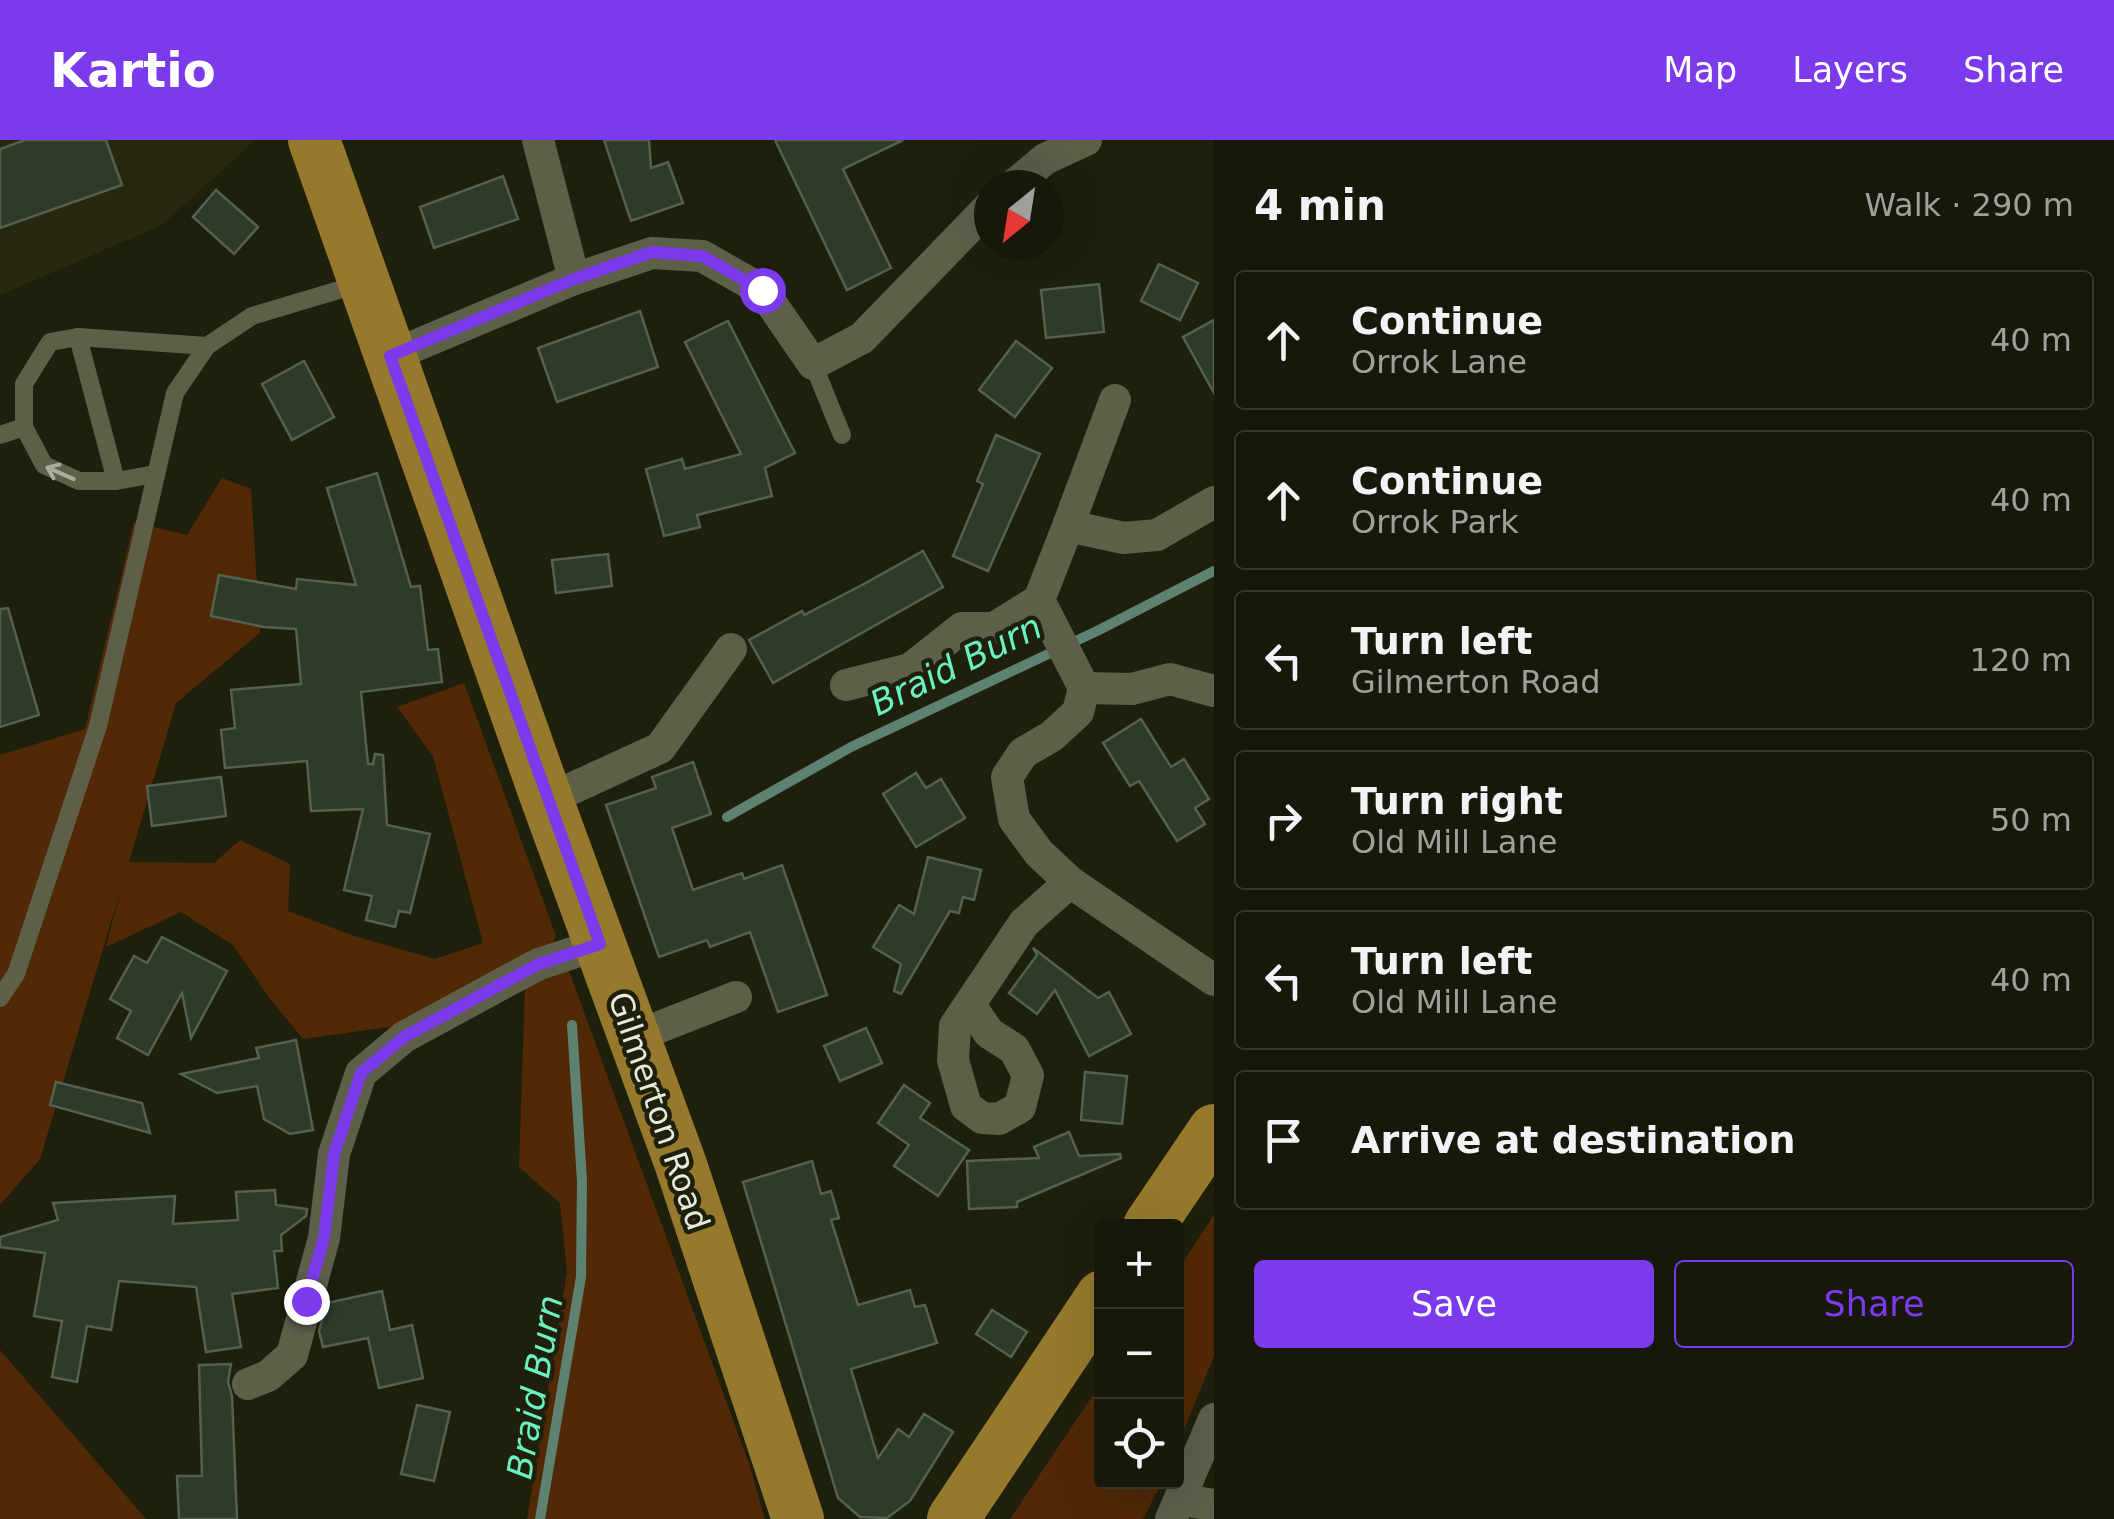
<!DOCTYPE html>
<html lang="en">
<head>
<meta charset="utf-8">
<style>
  :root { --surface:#171809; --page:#242517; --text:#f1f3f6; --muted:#9ea09c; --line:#36372a; --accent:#7c3aed }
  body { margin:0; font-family:"DejaVu Sans",sans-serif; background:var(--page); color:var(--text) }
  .controls { position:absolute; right:30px; bottom:30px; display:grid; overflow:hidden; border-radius:10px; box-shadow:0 10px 40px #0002 }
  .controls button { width:90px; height:90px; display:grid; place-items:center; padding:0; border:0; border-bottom:2px solid var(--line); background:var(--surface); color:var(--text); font:50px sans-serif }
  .compass { position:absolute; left:974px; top:30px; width:90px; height:90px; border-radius:50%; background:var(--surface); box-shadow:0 10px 40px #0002; rotate:210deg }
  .stop { position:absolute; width:30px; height:30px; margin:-22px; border:8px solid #7c3aed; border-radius:50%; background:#fff }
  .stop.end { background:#7c3aed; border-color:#fff; box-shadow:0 2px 10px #0008 }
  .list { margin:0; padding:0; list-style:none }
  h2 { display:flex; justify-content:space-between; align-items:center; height:130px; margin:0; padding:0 40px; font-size:42px }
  h2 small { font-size:32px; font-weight:400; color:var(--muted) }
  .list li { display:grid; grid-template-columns:65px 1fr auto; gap:30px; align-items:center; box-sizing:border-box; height:140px; margin:0 20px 20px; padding:0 20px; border:2px solid var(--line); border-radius:10px }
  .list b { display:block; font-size:38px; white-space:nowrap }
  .list p { margin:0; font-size:32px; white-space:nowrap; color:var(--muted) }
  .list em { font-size:32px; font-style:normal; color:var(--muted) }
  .actions { display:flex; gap:20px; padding:30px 40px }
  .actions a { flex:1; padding:22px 0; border:2px solid var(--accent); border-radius:10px; text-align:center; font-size:35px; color:var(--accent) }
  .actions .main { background:var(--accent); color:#fff }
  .icon { flex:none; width:55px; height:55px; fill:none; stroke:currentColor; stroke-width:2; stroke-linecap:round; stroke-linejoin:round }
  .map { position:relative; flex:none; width:1214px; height:1379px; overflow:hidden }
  header { display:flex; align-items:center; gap:60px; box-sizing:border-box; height:140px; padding:0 50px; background:var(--accent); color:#fff }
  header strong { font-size:48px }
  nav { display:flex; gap:55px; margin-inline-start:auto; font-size:35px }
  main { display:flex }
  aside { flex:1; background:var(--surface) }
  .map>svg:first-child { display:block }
</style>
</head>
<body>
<header>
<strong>Kartio</strong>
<nav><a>Map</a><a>Layers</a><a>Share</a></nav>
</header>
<main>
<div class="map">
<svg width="1214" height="1379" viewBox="0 0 1214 1379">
  <rect width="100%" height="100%" fill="#1f200c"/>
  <polygon fill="#27280d" points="0,0 255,0 162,85 0,155"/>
  <g fill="#522907">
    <polygon points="222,338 251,349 260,493 176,563 129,722 214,723 240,700 290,724 288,771 354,796 435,819 483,803 433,616 397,567 464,543 556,796 553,802 411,884 303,899 271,860 233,805 181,772 106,807 120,752 40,1019 0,1065 0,615 85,589 134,382 187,395"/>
    <polygon points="568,828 749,1324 765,1379 527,1379 567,1132 560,1063 519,1027 525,846"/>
    <polygon points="1214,1075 1214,1216 1177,1307 1177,1131"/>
    <polygon points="0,1210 146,1379 0,1379"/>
    <polygon points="1101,1243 1102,1342 1162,1342 1143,1379 1010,1379"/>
  </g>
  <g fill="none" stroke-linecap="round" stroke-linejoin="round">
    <g stroke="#5e8271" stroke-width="10">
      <polyline points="727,677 851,607 1097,491 1214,431"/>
      <polyline points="540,1379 581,1137 582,1041 572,885"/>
    </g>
  </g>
  <g fill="#2e3b2a" stroke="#53614f" stroke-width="2.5">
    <polygon points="25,0 106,0 122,45 0,88 0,9"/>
    <polygon points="604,0 649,0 651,28 668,22 683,63 631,81"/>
    <polygon points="775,0 903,0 843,29 891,128 847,150"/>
    <polygon points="503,36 518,79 434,108 420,67"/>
    <polygon points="216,50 258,87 234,114 193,77"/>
    <polygon points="1159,124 1198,143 1180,180 1141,161"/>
    <polygon points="1099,144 1104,192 1046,198 1041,150"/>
    <polygon points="640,171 658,227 557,262 538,208"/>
    <polygon points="1214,180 1214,253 1183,197"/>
    <polygon points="728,181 795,313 765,328 772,356 697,375 700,387 664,396 646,329 682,319 685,329 741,314 685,202"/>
    <polygon points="1016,201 1052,228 1015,277 979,250"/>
    <polygon points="304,221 334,277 292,300 262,244"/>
    <polygon points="996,295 1040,314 988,431 953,416 983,344 977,341"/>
    <polygon points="377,333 411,447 420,446 428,510 438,509 442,542 361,552 368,624 373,624 375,614 383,615 387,685 430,694 410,773 399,771 395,787 366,780 372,756 344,750 363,669 311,671 307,621 225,628 221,590 235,588 231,550 301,544 296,489 264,487 211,476 219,435 296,449 297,439 356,445 327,348"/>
    <polygon points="923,411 943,447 773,543 749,500 802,471 804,475 862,445"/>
    <polygon points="608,414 612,446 556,453 552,420"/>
    <polygon points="8,468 39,575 0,587 0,469"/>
    <polygon points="1141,579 1171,627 1184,619 1209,659 1195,668 1205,684 1177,701 1139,641 1130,646 1103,603"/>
    <polygon points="693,622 711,674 672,688 693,750 742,733 744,739 782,725 827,855 778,872 750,792 710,807 707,800 659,817 606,665 656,648 652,637"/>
    <polygon points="916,633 926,648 941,639 965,678 916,707 883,654"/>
    <polygon points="221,637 226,676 152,686 147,646"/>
    <polygon points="928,717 981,730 974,760 963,757 959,773 950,771 901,854 894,851 901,824 873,807 899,765 914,774"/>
    <polygon points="162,797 227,831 191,898 182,853 148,915 117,898 131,871 110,859 134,816 147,823"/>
    <polygon points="1033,808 1098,858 1109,852 1131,894 1089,916 1055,850 1037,874 1009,853 1037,815"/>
    <polygon points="866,888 882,923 840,941 824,906"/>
    <polygon points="296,900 313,990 290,994 264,979 257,946 217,953 181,934 259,918 256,908"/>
    <polygon points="1085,932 1127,936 1122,984 1081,980"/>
    <polygon points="56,942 142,963 150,993 50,965"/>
    <polygon points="904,945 930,963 920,978 969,1010 938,1056 894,1026 909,1005 878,983"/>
    <polygon points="1069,992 1079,1016 1120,1014 1121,1018 1017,1062 1017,1067 969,1069 967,1021 1039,1018 1034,1007"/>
    <polygon points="812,1021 821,1054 831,1051 839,1078 831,1080 858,1165 910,1150 915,1167 925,1165 937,1203 851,1229 878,1318 898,1289 909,1297 924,1274 953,1292 910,1361 887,1378 860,1377 838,1358 743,1042"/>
    <polygon points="275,1050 276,1065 307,1069 306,1076 281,1095 282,1111 274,1111 278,1148 232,1154 241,1207 206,1212 196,1147 119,1141 111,1190 87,1186 77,1242 52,1237 62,1181 34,1176 45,1113 0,1107 0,1097 58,1080 53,1063 175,1056 173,1084 238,1080 236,1052"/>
    <polygon points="382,1151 390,1190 412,1185 423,1238 379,1248 368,1198 323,1207 319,1191 327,1163"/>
    <polygon points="992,1170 1027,1192 1011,1217 976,1194"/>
    <polygon points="231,1224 228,1242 232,1256 237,1379 179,1379 177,1336 202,1336 199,1225"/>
    <polygon points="417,1265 450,1272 434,1341 401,1334"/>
  </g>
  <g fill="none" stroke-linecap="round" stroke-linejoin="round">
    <g stroke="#5e5f49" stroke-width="18">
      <polyline points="78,197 116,341"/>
      <polyline points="813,224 842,295"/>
      <polyline points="0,295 24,287"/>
      <polyline points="155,334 116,341 79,341 44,325 24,287 24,244 50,202 78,197 207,206"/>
      <polyline points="0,858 16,834 98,586 175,253 207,206 252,176 359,144"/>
    </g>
    <g stroke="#5e5f49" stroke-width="32">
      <polyline points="1014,45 1045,19 1086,0"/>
      <polyline points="574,139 652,113 702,116 762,150 813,224 862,198 989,67"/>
      <polyline points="391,216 574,139 538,0"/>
      <polyline points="1068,386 1115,260"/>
      <polyline points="1039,460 1084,548 1078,572 1052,596 1023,613 1007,637 1014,679 1039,713 1070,742 1214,840"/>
      <polyline points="846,545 910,529 962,488 994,488 1039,460 1068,386 1124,398 1157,395 1214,362"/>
      <polyline points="1084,548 1132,549 1170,539 1214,551"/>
      <polyline points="547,660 660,608 731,509"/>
      <polyline points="970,865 989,893 1014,909 1028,935 1020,967 999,979 982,978 966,966 953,920 955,886 1024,783 1070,742"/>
      <polyline points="634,897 736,857"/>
      <polyline points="248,1244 268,1236 292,1215 324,1098 334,1014 361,933 404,897 507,841 539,824 600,804"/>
      <polyline points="1182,1360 1214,1365"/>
      <polyline points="1171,1379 1214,1279"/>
    </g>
    <g stroke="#96792c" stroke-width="52">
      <polyline points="314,0 547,660 681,1025 798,1379"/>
      <polyline points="1149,1086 1214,990"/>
      <polyline points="953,1379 1102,1156"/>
    </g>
  </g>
  <defs><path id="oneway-shaft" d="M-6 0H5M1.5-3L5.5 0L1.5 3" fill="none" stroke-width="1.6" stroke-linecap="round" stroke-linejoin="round" transform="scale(2.5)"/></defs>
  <use stroke="#aaab9a" href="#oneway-shaft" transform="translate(60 333) rotate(-156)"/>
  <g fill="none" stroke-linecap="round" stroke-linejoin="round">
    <polyline stroke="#7c3aed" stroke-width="12" points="306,1161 324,1098 334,1014 361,933 404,897 507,841 539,824 600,804 390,216 574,139 652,112 702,116 762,150"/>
  </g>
  <g text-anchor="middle" stroke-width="9" stroke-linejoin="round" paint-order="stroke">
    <g font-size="32" fill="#e9eadd" stroke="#1f200c">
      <text transform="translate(659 971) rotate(71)" y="11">Gilmerton Road</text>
    </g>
    <g font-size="35" font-style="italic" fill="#6bf1c1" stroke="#1f200c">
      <text transform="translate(956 525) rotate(-26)" y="12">Braid Burn</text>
      <text transform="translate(535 1247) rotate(-80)" y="12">Braid Burn</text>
    </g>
  </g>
</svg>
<div class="controls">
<button>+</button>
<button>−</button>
<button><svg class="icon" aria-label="locate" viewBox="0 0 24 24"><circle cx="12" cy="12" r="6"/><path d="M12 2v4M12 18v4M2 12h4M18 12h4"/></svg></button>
</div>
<svg class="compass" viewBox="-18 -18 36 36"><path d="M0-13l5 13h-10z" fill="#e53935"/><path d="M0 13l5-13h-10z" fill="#9ea09c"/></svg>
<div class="stop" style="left:762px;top:150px"></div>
<div class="stop end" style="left:306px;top:1161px"></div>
</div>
<aside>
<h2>4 min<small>Walk · 290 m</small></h2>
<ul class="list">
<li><svg class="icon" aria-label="ahead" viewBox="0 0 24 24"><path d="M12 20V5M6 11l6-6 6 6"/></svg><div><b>Continue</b><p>Orrok Lane</p></div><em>40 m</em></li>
<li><svg class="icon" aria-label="ahead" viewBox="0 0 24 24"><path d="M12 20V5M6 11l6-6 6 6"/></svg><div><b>Continue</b><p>Orrok Park</p></div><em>40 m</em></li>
<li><svg class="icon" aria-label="left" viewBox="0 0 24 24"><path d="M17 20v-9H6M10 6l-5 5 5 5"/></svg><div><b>Turn left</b><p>Gilmerton Road</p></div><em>120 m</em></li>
<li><svg class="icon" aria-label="right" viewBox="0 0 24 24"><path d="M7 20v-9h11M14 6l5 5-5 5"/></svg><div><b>Turn right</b><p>Old Mill Lane</p></div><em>50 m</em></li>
<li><svg class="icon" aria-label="left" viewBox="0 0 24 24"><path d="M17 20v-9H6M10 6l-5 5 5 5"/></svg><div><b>Turn left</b><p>Old Mill Lane</p></div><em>40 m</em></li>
<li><svg class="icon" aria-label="arrive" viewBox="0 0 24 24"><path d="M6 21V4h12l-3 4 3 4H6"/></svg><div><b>Arrive at destination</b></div></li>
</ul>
<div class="actions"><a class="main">Save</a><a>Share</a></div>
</aside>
</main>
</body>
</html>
